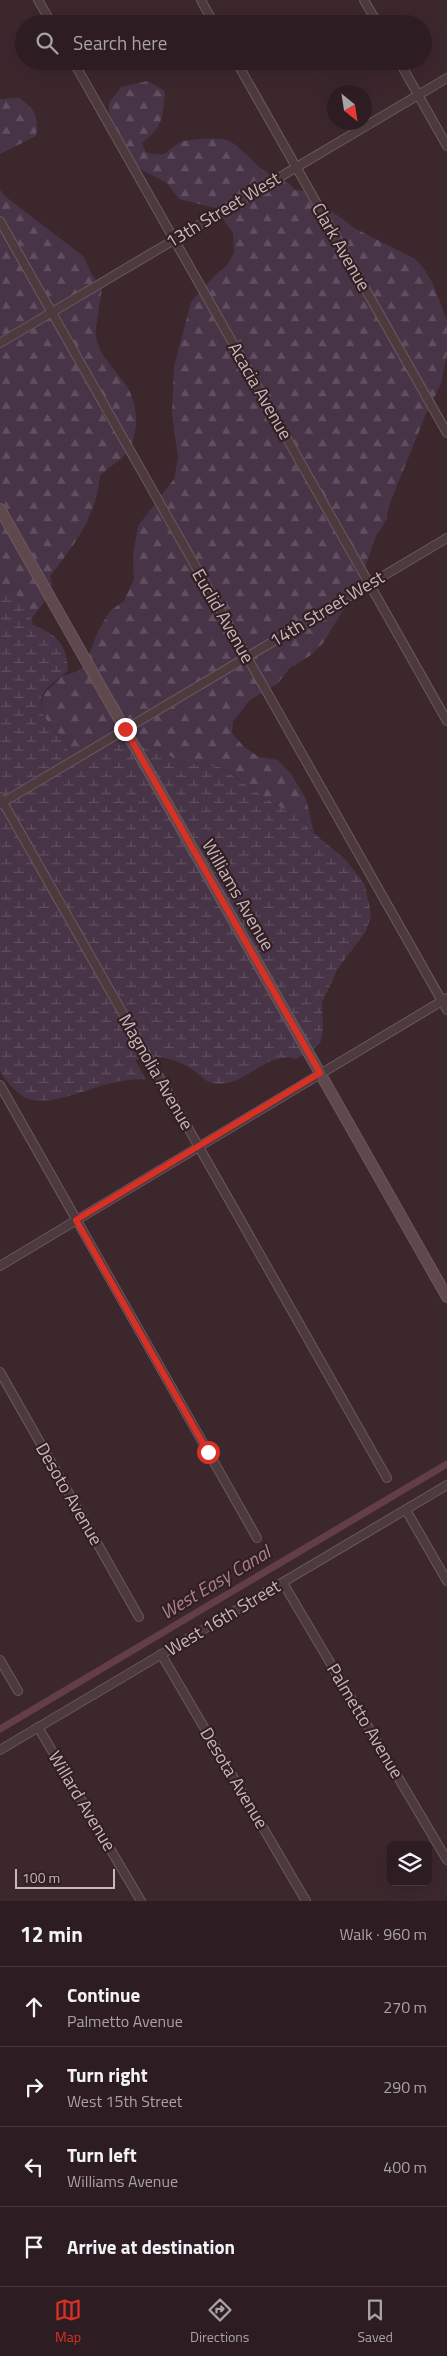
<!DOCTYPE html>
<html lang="en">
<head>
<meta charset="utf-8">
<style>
  :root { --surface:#2d1d22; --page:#35262a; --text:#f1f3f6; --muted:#a7a2a5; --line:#483b40; --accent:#d93025 }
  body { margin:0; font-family:"Titillium Web",sans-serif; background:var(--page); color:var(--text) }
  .controls { position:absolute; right:15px; bottom:15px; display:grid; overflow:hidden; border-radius:8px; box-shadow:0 5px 20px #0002 }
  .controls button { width:45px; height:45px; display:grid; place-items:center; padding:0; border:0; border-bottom:1px solid var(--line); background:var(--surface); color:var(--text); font:25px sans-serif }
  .compass { position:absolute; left:327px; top:85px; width:45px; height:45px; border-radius:50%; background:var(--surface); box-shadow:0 5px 20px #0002; rotate:150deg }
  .scale { position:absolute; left:15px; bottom:12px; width:100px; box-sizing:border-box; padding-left:5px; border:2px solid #c8b6bb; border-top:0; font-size:14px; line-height:18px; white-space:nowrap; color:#c8b6bb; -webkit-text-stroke:4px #321f24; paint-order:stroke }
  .stop { position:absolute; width:15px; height:15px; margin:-11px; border:4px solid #d93025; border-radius:50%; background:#fff }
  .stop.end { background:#d93025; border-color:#fff; box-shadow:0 1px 5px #0008 }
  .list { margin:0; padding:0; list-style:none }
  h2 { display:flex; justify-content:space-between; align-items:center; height:65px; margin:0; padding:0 20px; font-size:21px }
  h2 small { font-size:16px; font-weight:400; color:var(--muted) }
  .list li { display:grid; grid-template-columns:32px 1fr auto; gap:15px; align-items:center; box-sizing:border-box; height:80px; padding:0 20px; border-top:1px solid var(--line) }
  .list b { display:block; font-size:19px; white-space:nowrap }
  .list p { margin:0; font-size:16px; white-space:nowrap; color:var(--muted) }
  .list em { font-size:16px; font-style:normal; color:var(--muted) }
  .icon { flex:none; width:28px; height:28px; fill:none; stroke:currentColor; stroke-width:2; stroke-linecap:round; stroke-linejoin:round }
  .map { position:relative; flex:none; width:447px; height:1901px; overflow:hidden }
  .search { position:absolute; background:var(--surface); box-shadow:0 5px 20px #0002; left:15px; right:15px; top:15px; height:55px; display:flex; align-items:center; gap:12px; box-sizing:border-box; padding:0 18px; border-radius:28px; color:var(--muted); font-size:19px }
  .sheet { height:385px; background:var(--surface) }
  nav { display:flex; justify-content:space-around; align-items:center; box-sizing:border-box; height:70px; border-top:1px solid var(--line); background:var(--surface); font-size:14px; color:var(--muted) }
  nav a { display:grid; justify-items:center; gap:2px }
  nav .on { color:var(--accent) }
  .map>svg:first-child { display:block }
</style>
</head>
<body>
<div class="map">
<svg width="447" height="1901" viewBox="0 0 447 1901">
  <defs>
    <pattern id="forest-firs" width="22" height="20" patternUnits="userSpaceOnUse" patternTransform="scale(1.25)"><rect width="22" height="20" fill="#473447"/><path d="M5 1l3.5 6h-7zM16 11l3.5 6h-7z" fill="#604f60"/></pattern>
    <pattern id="wetland-marsh" width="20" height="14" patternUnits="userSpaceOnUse" patternTransform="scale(1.25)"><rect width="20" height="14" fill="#473447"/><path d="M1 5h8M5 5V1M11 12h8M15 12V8" fill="none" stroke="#604f60"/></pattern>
  </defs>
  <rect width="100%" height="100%" fill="#3c272d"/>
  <g fill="url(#forest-firs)">
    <path d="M148 81 165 91C163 117 163 127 142 143L146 152C169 159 165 150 181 142 189 139 219 137 227 140 237 143 253 163 263 170 276 179 282 174 295 190L304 191 356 229 415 259 425 270 433 284 447 320V354L441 384 426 414 388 508 387 519 376 536 358 586 323 643 311 655 290 668 277 684 250 700 233 721 232 733 243 746 259 757 278 760 291 774 306 799 314 833 300 818 273 803 221 767 189 763 173 758 160 750 138 746 88 658 98 631 110 611 124 601 134 579 133 555 138 526 174 479 178 458 172 413 174 367 191 302 213 277 227 265 234 253 233 233 215 208 179 199 167 183 140 169 122 149 109 123V103L121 87Z"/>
    <path d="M19 98C35 109 39 117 36 136L0 154V99Z"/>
    <path d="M0 190 6 197 83 256 92 275 102 287C101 299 95 327 96 337 100 357 115 369 126 385 138 403 140 432 128 451 121 462 108 466 100 476 96 518 74 545 50 576L52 584 50 590 0 502Z"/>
    <polygon points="0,516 46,600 31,619 29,610 9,586 0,588"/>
    <path d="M84 664 127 740 117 742 77 760 68 755 67 741C49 726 28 705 53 685 56 682 60 676 65 675 73 672 80 673 84 664Z"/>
  </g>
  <g fill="url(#wetland-marsh)">
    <path d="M9 586 29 610 33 625C57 634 67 645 68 670 62 677 49 684 44 692 33 712 53 729 67 741L68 755 77 760 109 744 127 740 305 1054 296 1059C266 1051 247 1084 221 1084 209 1084 205 1080 197 1073 180 1059 156 1053 135 1060L146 1079C131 1079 117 1081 103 1085 83 1091 45 1108 24 1097 14 1091 6 1081 0 1071V588Z"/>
    <polygon points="138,746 160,750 173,758 189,763 220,767 273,803 300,818 310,830 346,860 365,885 371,915 366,931 337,970 322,1003 323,1029 321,1041 313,1050"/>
  </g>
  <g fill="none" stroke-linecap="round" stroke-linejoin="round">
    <polyline stroke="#633e49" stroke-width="7" points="0,1729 447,1464"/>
    <defs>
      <g id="street">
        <polyline points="38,0 52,24"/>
        <polyline points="201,0 214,24"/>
        <polyline points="364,0 378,24"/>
        <polyline points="73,61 447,721"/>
        <polyline points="236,61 447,433"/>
        <polyline points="399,61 447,146"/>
        <polyline points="0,221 447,1010"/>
        <polyline points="0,343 447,78"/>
        <polyline points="0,797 387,1478"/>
        <polyline points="0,804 447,538"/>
        <polyline points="0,1085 257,1538"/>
        <polyline points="0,1266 447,998"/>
        <polyline points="0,1372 139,1617"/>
        <polyline points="406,1510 447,1581"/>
        <polyline points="283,1583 447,1860"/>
        <polyline points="161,1654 306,1901"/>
        <polyline points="0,1660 18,1691"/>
        <polyline points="38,1727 141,1901"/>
        <polyline points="0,1750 447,1485"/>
      </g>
      <polyline id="secondary" points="0,509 447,1297"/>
    </defs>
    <use href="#street" stroke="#6b585d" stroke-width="10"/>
    <use href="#secondary" stroke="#6b585d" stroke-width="12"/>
    <use href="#street" stroke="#4d3a3f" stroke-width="8"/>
    <use href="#secondary" stroke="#5f494e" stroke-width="10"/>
  </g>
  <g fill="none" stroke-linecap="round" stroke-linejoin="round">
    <polyline stroke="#d93025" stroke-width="6" points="125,729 320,1073 76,1220 208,1452"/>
  </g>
  <g text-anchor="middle" stroke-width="4.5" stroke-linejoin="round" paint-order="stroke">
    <g font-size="18" fill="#c8b6bb" stroke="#321f24">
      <text transform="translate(223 210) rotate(-31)" y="6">13th Street West</text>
      <text transform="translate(341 247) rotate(60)" y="6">Clark Avenue</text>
      <text transform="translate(260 391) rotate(60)" y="6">Acacia Avenue</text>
      <text transform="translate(327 609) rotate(-31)" y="6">14th Street West</text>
      <text transform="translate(223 616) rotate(60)" y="6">Euclid Avenue</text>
      <text transform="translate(238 895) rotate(60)" y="6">Williams Avenue</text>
      <text transform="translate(156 1072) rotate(60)" y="6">Magnolia Avenue</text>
      <text transform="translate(69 1494) rotate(60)" y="6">Desoto Avenue</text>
      <text transform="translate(223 1618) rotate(-31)" y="6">West 16th Street</text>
      <text transform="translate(365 1721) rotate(59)" y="6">Palmetto Avenue</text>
      <text transform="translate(234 1778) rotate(59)" y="6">Desota Avenue</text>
      <text transform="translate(82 1801) rotate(59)" y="6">Willard Avenue</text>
    </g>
    <g font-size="19" font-style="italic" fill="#ac818e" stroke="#321f24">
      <text transform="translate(215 1582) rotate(-31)" y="7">West Easy Canal</text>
    </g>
  </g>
</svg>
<div class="controls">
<button><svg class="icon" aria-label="layers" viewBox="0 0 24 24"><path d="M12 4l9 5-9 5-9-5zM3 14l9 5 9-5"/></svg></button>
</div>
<svg class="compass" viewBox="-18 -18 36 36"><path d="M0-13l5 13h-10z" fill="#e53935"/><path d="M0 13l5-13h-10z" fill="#a7a2a5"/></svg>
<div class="scale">100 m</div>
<div class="stop" style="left:208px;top:1452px"></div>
<div class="stop end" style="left:125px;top:729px"></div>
<div class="search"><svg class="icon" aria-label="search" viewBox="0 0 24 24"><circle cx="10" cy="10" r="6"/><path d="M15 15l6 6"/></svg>Search here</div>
</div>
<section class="sheet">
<h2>12 min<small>Walk · 960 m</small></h2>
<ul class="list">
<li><svg class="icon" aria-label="ahead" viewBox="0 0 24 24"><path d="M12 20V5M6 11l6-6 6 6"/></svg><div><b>Continue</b><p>Palmetto Avenue</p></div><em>270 m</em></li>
<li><svg class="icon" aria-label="right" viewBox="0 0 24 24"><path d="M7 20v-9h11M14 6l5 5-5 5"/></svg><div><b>Turn right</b><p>West 15th Street</p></div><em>290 m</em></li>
<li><svg class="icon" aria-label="left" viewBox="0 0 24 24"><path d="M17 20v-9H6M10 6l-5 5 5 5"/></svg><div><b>Turn left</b><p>Williams Avenue</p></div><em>400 m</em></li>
<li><svg class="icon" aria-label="arrive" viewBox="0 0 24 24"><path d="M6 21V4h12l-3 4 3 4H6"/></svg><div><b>Arrive at destination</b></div></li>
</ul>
</section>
<nav>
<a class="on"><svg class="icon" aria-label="map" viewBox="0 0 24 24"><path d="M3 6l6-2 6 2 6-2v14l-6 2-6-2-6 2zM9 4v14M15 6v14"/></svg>Map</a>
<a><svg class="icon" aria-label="directions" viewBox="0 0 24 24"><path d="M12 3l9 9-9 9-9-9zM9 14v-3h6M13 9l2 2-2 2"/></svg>Directions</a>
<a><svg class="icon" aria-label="saved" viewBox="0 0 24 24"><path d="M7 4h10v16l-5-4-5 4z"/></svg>Saved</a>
</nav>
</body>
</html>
